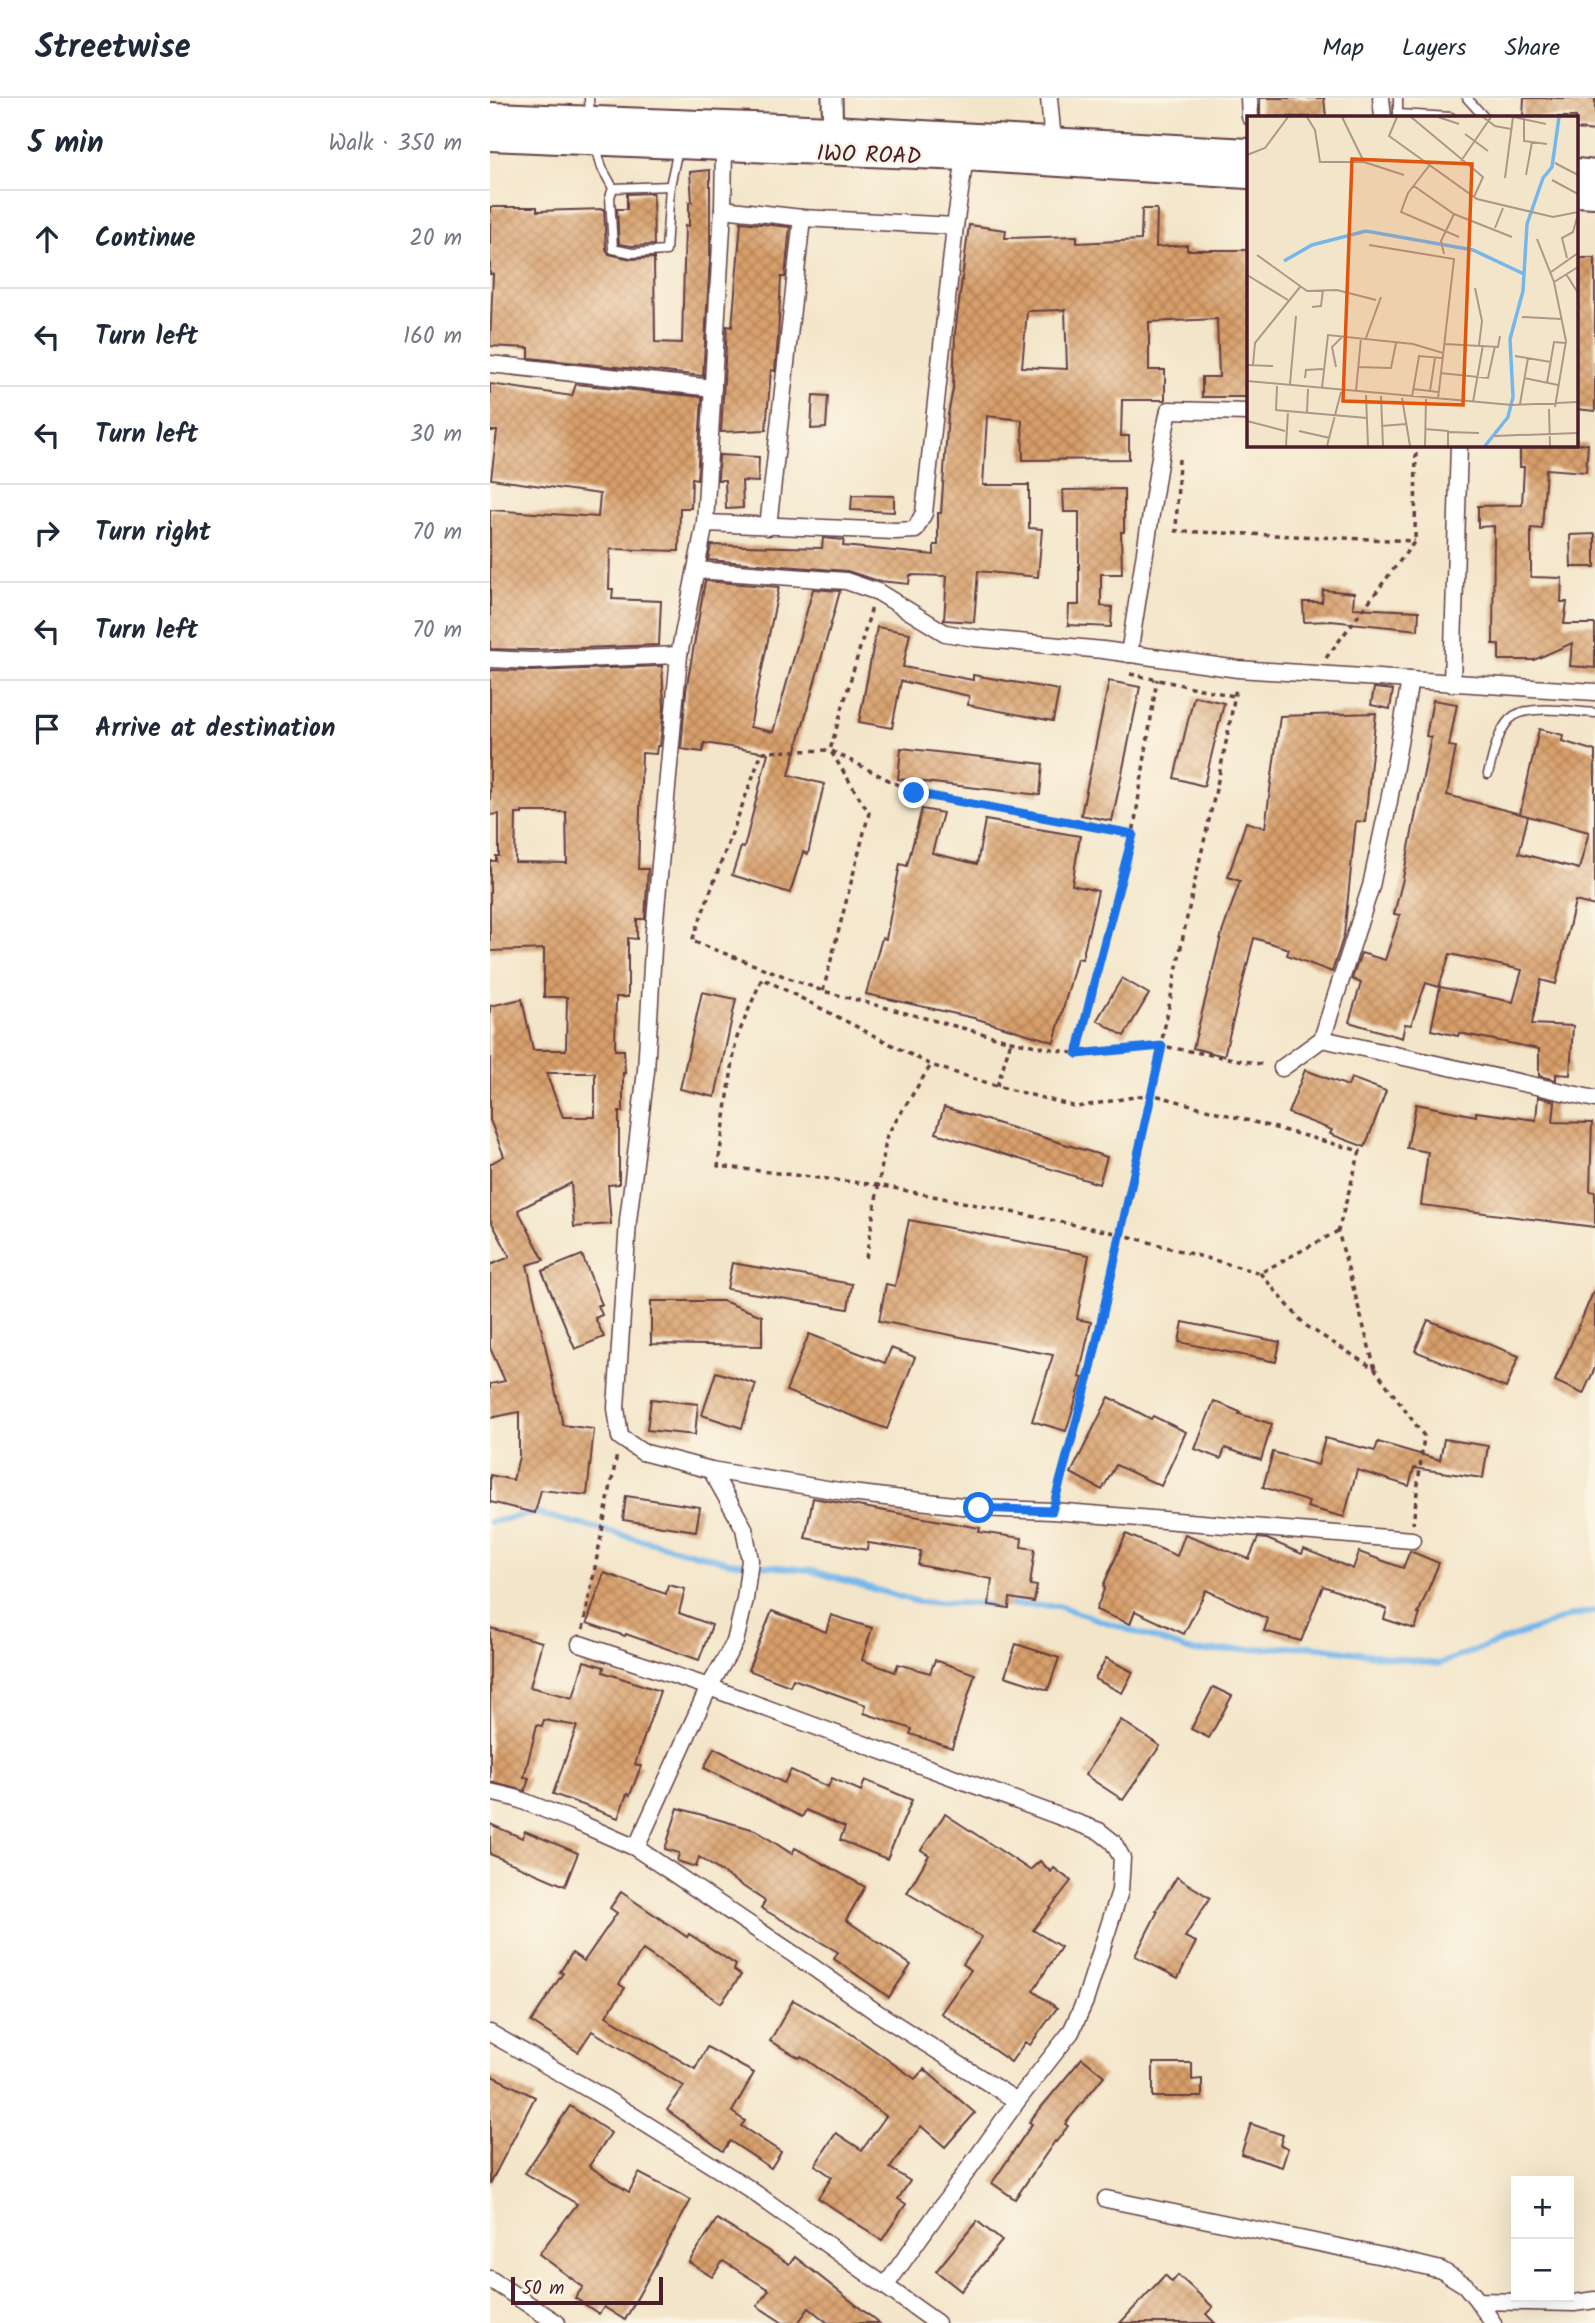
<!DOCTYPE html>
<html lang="en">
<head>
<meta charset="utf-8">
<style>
  :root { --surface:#fff; --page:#f6f6f7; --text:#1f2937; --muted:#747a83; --line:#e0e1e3 }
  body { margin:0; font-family:Kalam,sans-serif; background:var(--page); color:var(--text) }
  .controls { position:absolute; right:21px; bottom:21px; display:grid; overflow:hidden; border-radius:0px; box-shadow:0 7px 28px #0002 }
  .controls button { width:63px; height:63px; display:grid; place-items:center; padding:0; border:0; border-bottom:2px solid var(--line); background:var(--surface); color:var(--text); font:35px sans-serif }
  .scale { position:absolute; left:21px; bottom:18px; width:152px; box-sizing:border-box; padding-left:7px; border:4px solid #4a1f2b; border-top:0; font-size:19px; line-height:24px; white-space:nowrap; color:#4a1f2b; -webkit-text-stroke:5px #fcf5e5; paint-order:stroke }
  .stop { position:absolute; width:21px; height:21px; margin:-16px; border:5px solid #1a73e8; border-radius:50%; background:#fff }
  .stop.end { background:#1a73e8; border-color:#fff; box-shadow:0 2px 7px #0008 }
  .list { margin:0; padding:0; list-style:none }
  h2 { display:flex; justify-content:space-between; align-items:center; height:91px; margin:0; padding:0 28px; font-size:30px }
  h2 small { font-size:23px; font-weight:400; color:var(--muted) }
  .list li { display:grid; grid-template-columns:46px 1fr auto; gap:21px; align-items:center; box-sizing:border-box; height:98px; padding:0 28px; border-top:2px solid var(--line) }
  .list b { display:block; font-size:26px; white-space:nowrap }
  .list em { font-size:23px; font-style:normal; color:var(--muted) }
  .icon { flex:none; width:38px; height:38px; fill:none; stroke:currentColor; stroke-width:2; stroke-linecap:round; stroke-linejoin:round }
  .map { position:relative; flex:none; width:1105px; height:2225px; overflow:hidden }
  header { display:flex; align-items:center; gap:42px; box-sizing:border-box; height:98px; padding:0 35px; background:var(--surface); border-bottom:2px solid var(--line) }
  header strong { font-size:33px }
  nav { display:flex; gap:38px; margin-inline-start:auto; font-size:24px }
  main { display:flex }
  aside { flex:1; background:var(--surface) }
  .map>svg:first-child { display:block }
</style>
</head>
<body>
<header>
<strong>Streetwise</strong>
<nav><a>Map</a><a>Layers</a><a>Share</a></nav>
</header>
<main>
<aside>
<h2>5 min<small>Walk · 350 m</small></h2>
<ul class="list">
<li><svg class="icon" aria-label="ahead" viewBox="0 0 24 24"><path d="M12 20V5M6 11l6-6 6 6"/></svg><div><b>Continue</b></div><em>20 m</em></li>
<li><svg class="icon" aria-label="left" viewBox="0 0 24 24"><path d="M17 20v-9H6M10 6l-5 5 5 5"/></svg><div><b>Turn left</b></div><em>160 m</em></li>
<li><svg class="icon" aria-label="left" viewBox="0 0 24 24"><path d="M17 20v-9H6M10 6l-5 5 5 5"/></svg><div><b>Turn left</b></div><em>30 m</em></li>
<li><svg class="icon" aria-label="right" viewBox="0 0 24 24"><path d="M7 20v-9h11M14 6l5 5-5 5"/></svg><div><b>Turn right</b></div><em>70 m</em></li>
<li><svg class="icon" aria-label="left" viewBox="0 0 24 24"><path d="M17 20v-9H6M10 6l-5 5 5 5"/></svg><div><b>Turn left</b></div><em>70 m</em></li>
<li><svg class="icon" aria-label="arrive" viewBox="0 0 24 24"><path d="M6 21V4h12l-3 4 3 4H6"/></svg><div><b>Arrive at destination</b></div></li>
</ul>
</aside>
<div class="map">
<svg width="1105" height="2225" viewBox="0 0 1105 2225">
  <defs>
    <pattern id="building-cross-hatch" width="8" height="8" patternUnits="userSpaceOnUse" patternTransform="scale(1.75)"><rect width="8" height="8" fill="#d89f6a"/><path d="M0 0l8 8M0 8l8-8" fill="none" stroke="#b18157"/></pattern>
  </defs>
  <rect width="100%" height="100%" fill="#fcf5e5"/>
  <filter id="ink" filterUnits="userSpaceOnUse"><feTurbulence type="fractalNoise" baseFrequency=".0143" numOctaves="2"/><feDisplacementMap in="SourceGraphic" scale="14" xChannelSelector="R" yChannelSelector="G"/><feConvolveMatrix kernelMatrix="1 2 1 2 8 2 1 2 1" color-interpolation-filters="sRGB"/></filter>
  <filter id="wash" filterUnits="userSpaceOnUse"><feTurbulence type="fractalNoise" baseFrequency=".00686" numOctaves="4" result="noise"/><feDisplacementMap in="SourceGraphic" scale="28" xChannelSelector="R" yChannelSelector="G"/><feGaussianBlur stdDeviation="1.57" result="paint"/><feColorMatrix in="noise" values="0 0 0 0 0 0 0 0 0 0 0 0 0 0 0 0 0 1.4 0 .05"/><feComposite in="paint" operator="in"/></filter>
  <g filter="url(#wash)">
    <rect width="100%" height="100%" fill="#f3e5c9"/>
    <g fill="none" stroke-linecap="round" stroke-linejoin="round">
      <polyline stroke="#76b7eb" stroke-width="6" points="0,1424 45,1415 239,1464 319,1472 428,1504 568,1508 704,1554 820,1548 948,1566 1081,1518 1105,1513"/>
    </g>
    <g id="blocks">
      <g fill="url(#building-cross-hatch)" fill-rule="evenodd">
        <polygon points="770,0 834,0 836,19 770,19"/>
        <polygon points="1034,0 1105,0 1105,33 1086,31 1086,19 1033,19"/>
        <polygon points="220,72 220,158 213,278 39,260 39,250 0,248 3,176 0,176 0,109 47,109 47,113 114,111 116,151 119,156 141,161 164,160 165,244 192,245 195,128 199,128 199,104 202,104 200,74"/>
        <polygon points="163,95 164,147 142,148 129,146 127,111 137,111 137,96"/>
        <path d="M652 111H667L666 149 697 147V152H759V299H712V279H729L727 221 659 224V272H675V302H632L631 338H639V361L533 362 532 322 497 318 493 387H539V430L552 431 548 479 488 473 484 524 454 522 457 478 420 477 419 486 389 483 357 473 218 462 221 447 332 450 333 440 354 442 353 448 444 457V447H448V415H451L458 317 463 291 465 235 479 127 516 132 515 140 587 138V145L651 142ZM575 212 577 271 532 269 537 213Z"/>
        <polygon points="251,124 300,129 295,179 291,179 288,241 285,273 281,272 276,332 231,334 237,228 242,229"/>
        <polygon points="1086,160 1105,160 1105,313 1086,311"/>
        <polygon points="0,286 82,298 86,286 212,299 207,381 202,380 201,410 190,410 189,453 120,451 119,491 123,491 122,501 171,503 169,547 42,552 0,551 0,412 108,419 110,396 1,381 7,333 0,333"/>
        <polygon points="323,297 338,298 336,330 321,331"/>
        <polygon points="1030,346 1098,346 1096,374 1056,371 1052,431 1041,430 1041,479 1072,480 1071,504 1077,504 1074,526 1105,526 1105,570 1080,568 1082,545 1044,562 1009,562 1009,546 1003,546 1004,428 988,429 988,408 1032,407 1034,369 1030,369"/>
        <polygon points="229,357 269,359 268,384 252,383 253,410 236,411 235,382 228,382"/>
        <polygon points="634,391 634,434 631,434 632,476 611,476 611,508 622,509 621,529 578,527 579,507 589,507 589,414 574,414 573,392"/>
        <polygon points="362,397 404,398 404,414 361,412"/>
        <polygon points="1105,436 1105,469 1081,469 1080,437"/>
        <polygon points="215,483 289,489 260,629 283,634 323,491 350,493 299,677 334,686 318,756 313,754 300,795 242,777 251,749 254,750 278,655 214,645 213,654 191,651 196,593"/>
        <polygon points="833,492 864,495 863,510 929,513 928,532 841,523 814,524 813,504 832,504"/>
        <polygon points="387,529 420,535 413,569 483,582 483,577 569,592 563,623 478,607 479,598 411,583 402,630 369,624"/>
        <path d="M172 568 174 610 170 648H167L166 656 152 655 148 771H158L155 821H147V841L138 840V899H126L125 952H134L135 975H133V1014H129V1086L118 1087 121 1126 84 1129 81 1085 28 1112 54 1162 37 1167 73 1327 104 1331 97 1397 51 1392 45 1415 0 1404V1377L23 1382 29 1359V1314L0 1320V1286L15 1283 0 1250V1167L20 1159 0 1121V1066L14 1058 0 1022V908L32 901 43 952H76L77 899H54V851L0 853V763H6V758H9V716L0 717V572L42 573ZM32 714H76L77 765 25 764 26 716H32ZM56 975H105V1019H73Z"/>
        <polygon points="619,583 650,589 622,723 591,717"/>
        <polygon points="884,590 903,592 900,611 881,607"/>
        <polygon points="704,598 734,605 714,688 684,680"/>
        <polygon points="943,602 967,606 959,648 966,649 957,697 1038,718 1029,755 1089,771 1099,734 1030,716 1049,631 1073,637 1072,643 1105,653 1105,808 1085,803 1066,886 1051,882 1042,926 1083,928 1080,977 1066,976 1066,982 1049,978 1049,951 969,935 968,938 941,932 950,889 1023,904 1032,872 960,856 949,889 936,885 921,927 915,926 912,940 859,924 871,885 862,881 871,855 895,862 910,817 904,816 912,785 941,639 936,638"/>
        <polygon points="886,615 875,724 866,723 854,837 842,874 797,857 799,851 764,840 734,958 703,950 732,835 750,783 738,779 756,724 775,730 790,618"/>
        <polygon points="411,650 553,666 550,697 408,681"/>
        <polygon points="432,711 453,715 442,755 487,766 495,722 590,738 582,787 608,793 592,861 587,860 564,944 484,920 376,896 392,840 396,841 410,766 417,768"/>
        <polygon points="632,880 659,896 634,938 607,922"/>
        <polygon points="212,894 246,901 225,999 190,991"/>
        <polygon points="815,972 858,988 861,980 896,993 875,1049 840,1036 842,1032 798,1015"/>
        <polygon points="1048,999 1065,1003 1063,1024 1102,1025 1100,1093 1105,1094 1105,1129 931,1107 938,1054 917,1050 926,1006 986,1018 986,1014 1046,1022"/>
        <polygon points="454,1009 617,1059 609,1086 446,1035"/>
        <polygon points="419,1122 599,1157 587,1221 601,1224 589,1279 593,1280 576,1333 542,1323 563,1257 389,1223 396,1186 405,1188"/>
        <polygon points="92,1157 112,1207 108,1207 112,1217 105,1220 114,1239 85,1251 52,1173"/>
        <polygon points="242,1165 362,1186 358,1211 237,1191"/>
        <polygon points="1105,1190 1105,1270 1093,1296 1065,1283"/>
        <polygon points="161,1203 233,1203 272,1218 272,1248 161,1246"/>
        <polygon points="938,1222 1029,1258 1016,1290 925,1253"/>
        <polygon points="693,1224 790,1244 786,1264 689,1244"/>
        <polygon points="319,1236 395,1265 401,1250 425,1259 397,1331 296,1293"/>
        <polygon points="226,1274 266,1286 252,1330 212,1317"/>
        <polygon points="619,1299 661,1321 663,1318 696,1334 671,1388 626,1367 612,1392 581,1375"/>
        <polygon points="161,1301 208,1306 205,1337 157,1332"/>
        <polygon points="724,1303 750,1314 749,1316 782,1326 771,1362 735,1350 731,1361 705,1351"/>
        <polygon points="835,1340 885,1353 888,1344 950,1362 954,1341 998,1348 993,1380 924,1370 919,1388 867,1372 854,1419 817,1409 819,1404 773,1389 783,1354 828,1367"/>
        <polygon points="136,1398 210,1409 206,1433 133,1422"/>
        <polygon points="323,1400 490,1430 489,1434 532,1440 531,1449 545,1451 540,1487 547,1488 544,1504 520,1500 519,1510 499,1507 502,1481 428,1467 431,1453 378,1445 377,1452 315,1440"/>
        <polygon points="636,1436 687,1458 695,1436 759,1461 768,1440 777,1441 812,1456 814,1451 863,1471 869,1454 913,1470 920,1453 949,1465 928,1516 930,1516 925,1531 894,1521 897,1511 833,1488 811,1543 774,1533 778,1521 716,1492 694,1536 645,1513 640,1526 606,1512 615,1489 613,1488"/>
        <polygon points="114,1475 176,1496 178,1487 195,1491 189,1515 222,1527 209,1562 136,1536 135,1538 97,1525"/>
        <polygon points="282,1513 336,1534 341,1517 382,1530 372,1562 405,1574 408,1566 440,1575 445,1562 485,1576 462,1650 420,1636 422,1631 374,1615 376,1607 303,1581 300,1588 258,1572"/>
        <polygon points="0,1530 52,1544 40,1589 83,1600 94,1563 114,1569 113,1574 170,1593 145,1666 151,1668 140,1697 137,1696 128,1720 63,1696 87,1628 54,1622 52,1628 47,1627 34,1679 39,1680 35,1693 0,1684"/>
        <polygon points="526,1546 569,1560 558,1592 515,1578"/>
        <polygon points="616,1560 643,1574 632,1595 605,1581"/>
        <polygon points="723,1589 742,1598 719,1640 701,1631"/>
        <polygon points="631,1622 670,1648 633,1702 595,1677"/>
        <polygon points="224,1650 294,1685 301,1672 338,1689 342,1680 371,1693 375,1682 422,1702 397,1761 350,1742 355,1729 316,1712 312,1719 214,1670"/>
        <polygon points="188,1710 265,1732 302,1756 305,1750 375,1789 356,1822 421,1867 399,1899 344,1861 348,1854 271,1810 275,1803 209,1759 206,1769 187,1763 189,1755 175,1751"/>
        <polygon points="455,1716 540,1772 550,1763 561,1774 564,1770 581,1783 543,1832 571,1849 543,1893 567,1910 540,1947 535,1944 521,1964 451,1915 481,1872 473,1866 492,1839 417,1795 439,1757 431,1752"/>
        <polygon points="0,1726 32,1740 35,1733 88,1755 75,1788 0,1756"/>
        <polygon points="687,1779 720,1800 695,1839 706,1844 688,1880 645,1858 668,1813 666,1812"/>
        <polygon points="131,1794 197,1839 199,1836 246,1867 244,1872 251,1877 231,1905 153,1852 129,1886 135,1890 116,1918 205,1971 217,1949 264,1975 242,2014 255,2023 251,2028 291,2054 281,2070 240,2043 233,2053 177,2012 194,1988 102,1933 88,1954 41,1924 73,1875 70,1874 82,1855 94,1863 127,1815 120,1810"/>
        <polygon points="303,1902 353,1930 425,1981 434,1971 485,2015 455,2049 431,2028 400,2070 420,2083 408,2101 416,2106 392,2142 328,2100 342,2079 325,2067 346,2035 372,2052 396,2018 311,1958 310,1960 280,1943"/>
        <polygon points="592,1960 614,1978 575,2026 578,2028 566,2044 565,2043 525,2101 502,2085 542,2026 539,2024"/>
        <polygon points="663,1965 702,1965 702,1982 712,1981 712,1999 663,1999"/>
        <polygon points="0,1977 45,1999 0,2086"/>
        <polygon points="80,2008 121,2035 99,2068 139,2094 149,2075 201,2102 135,2222 114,2209 109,2216 85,2200 93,2189 49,2156 87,2106 35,2075"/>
        <polygon points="761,2026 793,2037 790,2047 798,2050 792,2069 751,2056"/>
        <polygon points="227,2121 299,2166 305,2159 389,2225 338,2225 319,2210 308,2225 293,2225 267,2208 279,2192 233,2163 222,2179 199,2164"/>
        <polygon points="487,2123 512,2143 471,2193 446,2173"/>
        <polygon points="675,2177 682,2184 688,2177 723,2209 716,2216 725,2225 630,2225"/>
      </g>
    </g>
  </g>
  <g filter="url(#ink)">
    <use href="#blocks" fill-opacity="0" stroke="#633d43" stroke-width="2"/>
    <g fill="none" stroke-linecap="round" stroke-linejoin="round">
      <defs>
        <g id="service">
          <polyline points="99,0 100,19"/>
          <polyline points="908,0 908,16"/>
          <polyline points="977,0 994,19"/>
          <polyline points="909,19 908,16 961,19"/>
          <polyline points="106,49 112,70 123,90 120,99 123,151 142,155 176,153 180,88 188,51"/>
          <polyline points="123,90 180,88"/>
          <path d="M998 676C1003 659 1007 634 1020 621 1035 605 1084 614 1105 615"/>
        </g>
        <g id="minor">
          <polyline points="559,0 563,43"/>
          <polyline points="759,0 760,19"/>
          <polyline points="891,0 893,19"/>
          <polyline points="234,51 233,111 215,425 189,557 164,833 156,973 138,1123 126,1310 130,1339 152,1354 221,1372 361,1395 489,1410 562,1413 922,1442"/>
          <polyline points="233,111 312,120 465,128"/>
          <polyline points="0,266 223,290"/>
          <polyline points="215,425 405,433 425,432 434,415 465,128 475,59"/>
          <polyline points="278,429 312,120"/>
          <polyline points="206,472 356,483 388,494 455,535 485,540 613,552 748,571 1105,594"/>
          <polyline points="639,556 672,346 679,312 758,314"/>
          <polyline points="0,561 42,563 189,557"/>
          <polyline points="962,586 969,346"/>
          <polyline points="832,941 1105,1001"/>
          <polyline points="792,970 832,941 881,788 899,703 920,582"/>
          <polyline points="90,1546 219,1589 609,1733 623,1744 632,1760 630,1793 595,1903 581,1934 527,2003 396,2187"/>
          <polyline points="0,1694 25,1700 87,1724 146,1750 324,1870 386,1914 527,2003"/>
          <polyline points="146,1750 219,1589 245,1544 255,1501 260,1462 254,1430 221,1372"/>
          <polyline points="0,1935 116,2001 255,2088 447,2225"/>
          <polyline points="616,2101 897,2159 951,2172 975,2187 988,2203 1084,2205 1105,2202"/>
          <polyline points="0,2181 67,2225"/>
          <polyline points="988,2203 1003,2225"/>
        </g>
        <polyline id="tertiary" points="342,0 343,44"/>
        <g id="trunk">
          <polyline points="0,18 343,31 758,54"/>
          <polyline points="0,39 475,59 758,77"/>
          <polyline points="1086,74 1105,76"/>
          <polyline points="1086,95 1105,96"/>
        </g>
      </defs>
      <use href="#service" stroke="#633d43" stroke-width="11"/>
      <use href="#minor" stroke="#633d43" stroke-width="19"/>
      <use href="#tertiary" stroke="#633d43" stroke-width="23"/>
      <use href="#trunk" stroke="#633d43" stroke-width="30"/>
      <g stroke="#633d43" stroke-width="3.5" stroke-dasharray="5 5" stroke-linecap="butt">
        <polyline points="689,361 686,433 925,443"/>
        <polyline points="836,560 925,443 926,346"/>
        <polyline points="640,576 744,598"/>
        <polyline points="643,736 424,695 340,652 272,654 202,843 333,893 521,943 588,956 672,948 776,967"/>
        <polyline points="333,893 379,715 340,652 382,509"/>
        <polyline points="588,955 608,869 643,736 667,581"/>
        <polyline points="507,988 521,943"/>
        <polyline points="848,1133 770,1175 630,1136 388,1087 228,1068 246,942 272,880 441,967 507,988 587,1009 661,996 870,1053 848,1133 885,1271"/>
        <polyline points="376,1160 397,1037 441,967"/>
        <polyline points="770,1175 815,1227 885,1271 934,1338 923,1426"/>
        <path d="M567 1398C615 1218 653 1036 690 854 707 765 732 678 746 589"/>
        <polyline points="93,1531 127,1356"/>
      </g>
      <use href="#service" stroke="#fff" stroke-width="8"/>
      <use href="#minor" stroke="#fff" stroke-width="16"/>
      <use href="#tertiary" stroke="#fff" stroke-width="19"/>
      <use href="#trunk" stroke="#fff" stroke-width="26"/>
    </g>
  </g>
  <g fill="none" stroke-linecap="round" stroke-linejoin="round" filter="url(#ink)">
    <polyline stroke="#1a73e8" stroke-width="9" points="424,695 643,736 608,869 587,956 672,948 600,1274 562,1413 489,1410"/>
  </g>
  <g text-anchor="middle" stroke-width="5" stroke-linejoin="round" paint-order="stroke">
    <g font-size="23" fill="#4a1f2b" stroke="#fcf5e5">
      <text transform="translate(379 56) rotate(2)" y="8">IWO ROAD</text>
    </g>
  </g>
  <g transform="translate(757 18)">
    <rect width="331" height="331" fill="#f3e5c9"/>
    <path fill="none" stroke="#76b7eb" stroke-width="3.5" d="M37 145 65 129 119 115 226 134 277 158M238 330 261 301 266 281 263 223 276 175 280 108 296 62 305 51 312 1"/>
    <path fill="none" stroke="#af968a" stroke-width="2" d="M60 1 68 14 73 46H117L157 59M95 1 117 46M150 1 142 20 230 83 306 101 331 96M164 1 236 61 227 81M191 1 212 8M236 1 248 10 264 13M267 1 299 8M277 4V25L300 28M218 18 241 35M0 39 18 32 41 1M214 45 244 1M308 47 331 59M182 50 161 77 154 96 212 121M279 59 285 26M258 62 266 1M305 64 331 78M167 70 207 98 265 121M248 112 256 92M290 123 307 166 319 225 308 291M122 129 207 143 191 283M197 138 194 125 207 98M10 139 60 175 90 174 129 184M320 142 315 122 326 116 331 98M304 156 331 137M319 158 331 177M0 159 41 184M307 166 331 151M228 172 235 205 232 229M65 191 74 190 76 174M275 201 314 203M119 222 134 181M198 228 251 231 253 220M268 240 304 246M0 249 26 250M6 249 8 227 53 171M89 251 85 231 96 220M112 251 144 252 149 227M193 257 241 262 248 230M58 262 59 254 76 253M277 262 311 269M0 265 265 289 331 286M300 267 307 226 318 227M43 268 49 200M30 270 29 294 120 302M75 272 81 219 166 228 196 237M166 273 191 276M109 275 114 222M183 275 188 242M119 279 121 330M134 280 136 330M165 281 172 240 195 242M155 282 163 330M226 286 236 229M273 288 281 242M302 293 303 330M60 296 61 273M0 305 38 315M134 310 159 308M178 313 201 315V330M52 315 83 322M202 316 232 317M247 320 331 317M39 330 41 295M80 330 94 276M178 330 179 283"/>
    <path fill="#e0560e" fill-opacity="0.15" stroke="#e0560e" stroke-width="3.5" d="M105 43 225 48 216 289 96 285Z"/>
    <rect width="331" height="331" fill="none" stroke="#4a1f2b" stroke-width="3.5"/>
  </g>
</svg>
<div class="controls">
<button>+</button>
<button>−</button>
</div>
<div class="scale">50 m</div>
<div class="stop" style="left:489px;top:1410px"></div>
<div class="stop end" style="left:424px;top:695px"></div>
</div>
</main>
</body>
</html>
